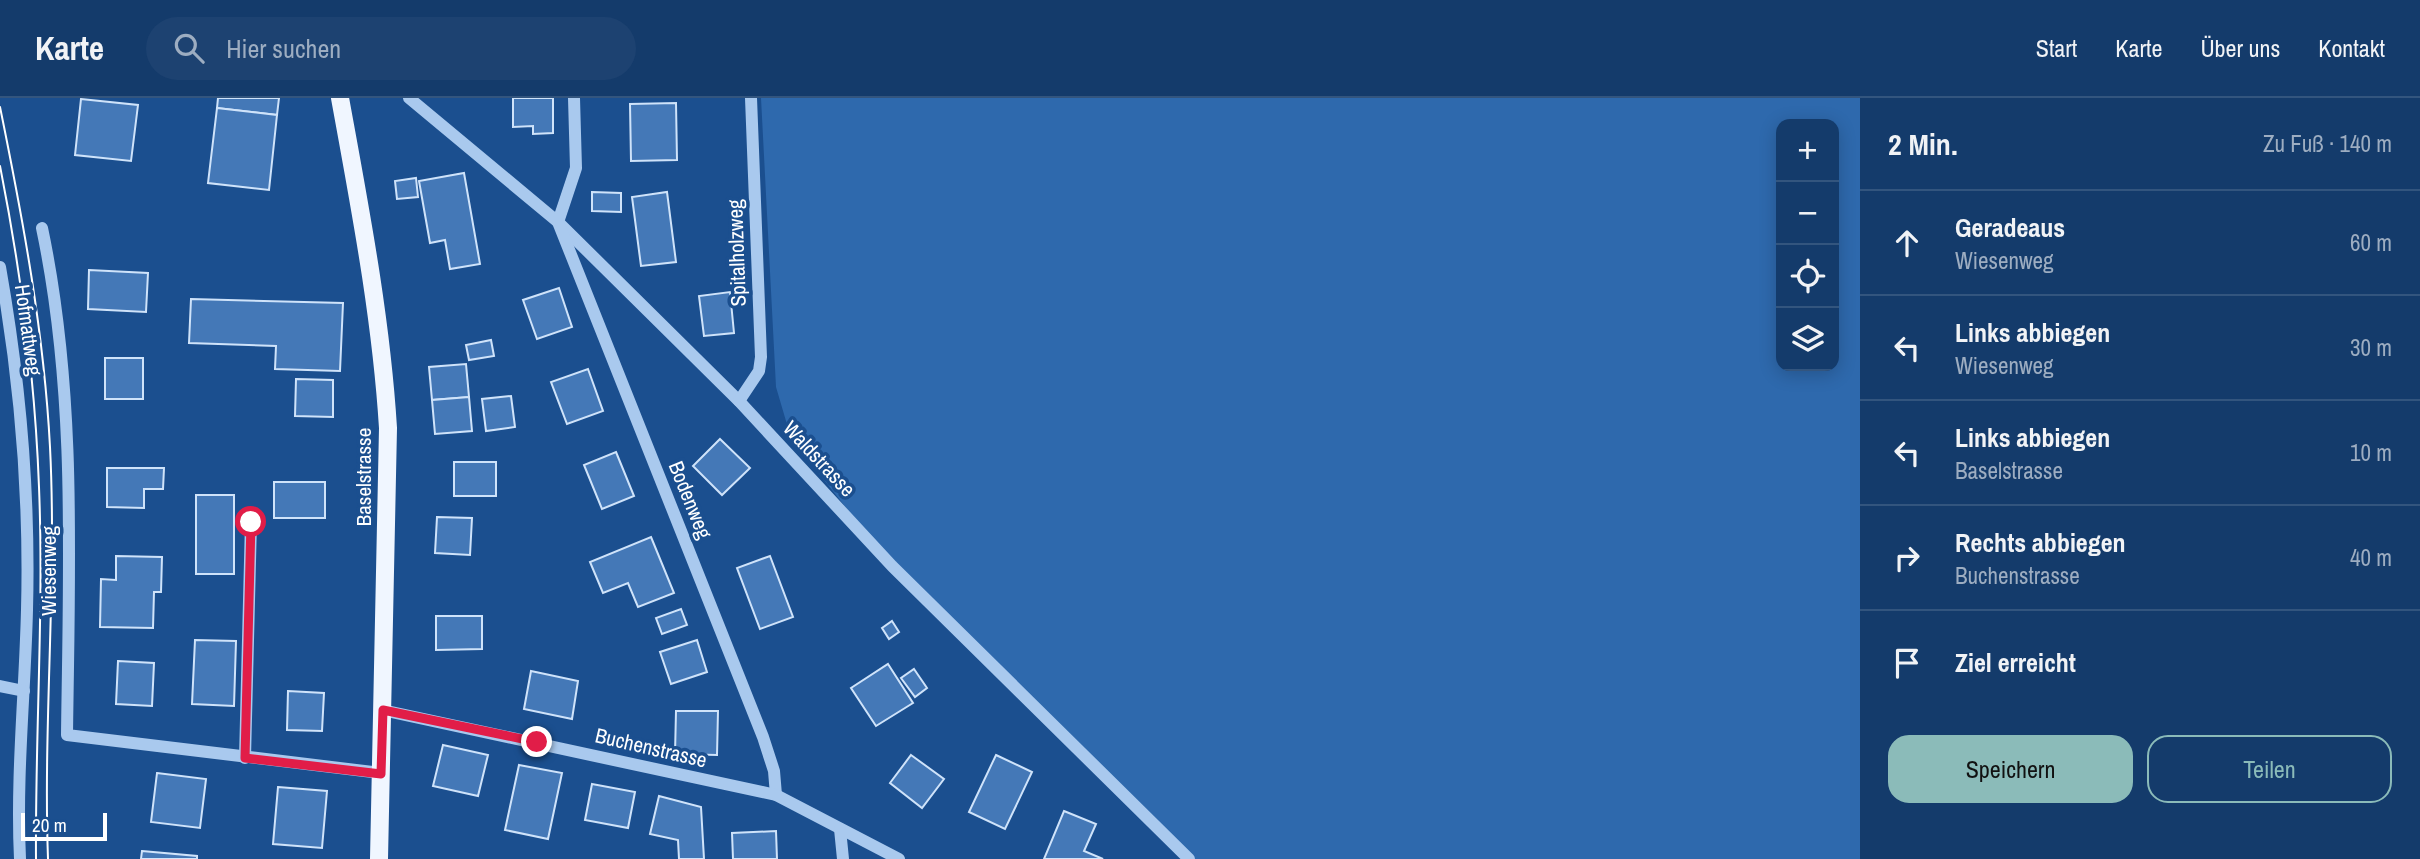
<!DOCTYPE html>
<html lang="de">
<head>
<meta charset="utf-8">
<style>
  :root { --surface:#143b6b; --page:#1d4271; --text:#f1f3f6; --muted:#9dadc1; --line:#33557e; --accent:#8bbbb9 }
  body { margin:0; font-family:"Archivo Narrow",sans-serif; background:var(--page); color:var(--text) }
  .controls { position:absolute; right:21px; top:21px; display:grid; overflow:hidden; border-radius:14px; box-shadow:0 4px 18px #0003 }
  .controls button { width:63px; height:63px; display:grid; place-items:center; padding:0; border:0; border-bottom:2px solid var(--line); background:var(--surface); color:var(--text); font:35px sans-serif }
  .scale { position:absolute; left:21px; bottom:18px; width:86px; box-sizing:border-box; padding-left:7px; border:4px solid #fff; border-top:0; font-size:19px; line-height:24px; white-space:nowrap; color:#fff; -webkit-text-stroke:5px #1b4f8f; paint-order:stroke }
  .stop { position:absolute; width:21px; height:21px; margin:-16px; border:5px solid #e11d48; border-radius:50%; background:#fff }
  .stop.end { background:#e11d48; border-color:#fff; box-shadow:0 2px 7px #0008 }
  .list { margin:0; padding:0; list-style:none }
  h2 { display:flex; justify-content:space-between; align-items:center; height:91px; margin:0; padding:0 28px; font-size:30px }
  h2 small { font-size:23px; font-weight:400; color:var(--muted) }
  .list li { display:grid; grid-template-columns:46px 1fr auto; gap:21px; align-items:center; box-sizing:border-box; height:105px; padding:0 28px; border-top:2px solid var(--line) }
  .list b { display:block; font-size:26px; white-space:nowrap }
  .list p { margin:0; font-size:23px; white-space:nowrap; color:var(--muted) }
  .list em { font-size:23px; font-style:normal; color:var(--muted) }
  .actions { display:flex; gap:14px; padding:21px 28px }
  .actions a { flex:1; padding:16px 0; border:2px solid var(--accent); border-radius:21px; text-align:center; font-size:24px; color:var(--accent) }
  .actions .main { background:var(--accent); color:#111 }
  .icon { flex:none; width:38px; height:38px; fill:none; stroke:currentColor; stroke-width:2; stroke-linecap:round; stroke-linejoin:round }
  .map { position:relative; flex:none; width:1860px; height:761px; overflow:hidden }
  header { display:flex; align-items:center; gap:42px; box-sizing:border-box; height:98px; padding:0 35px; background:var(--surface); border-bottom:2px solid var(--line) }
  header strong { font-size:33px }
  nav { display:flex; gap:38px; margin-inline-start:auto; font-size:24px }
  .search { width:490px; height:63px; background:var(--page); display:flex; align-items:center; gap:18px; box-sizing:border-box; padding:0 24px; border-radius:38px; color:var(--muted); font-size:26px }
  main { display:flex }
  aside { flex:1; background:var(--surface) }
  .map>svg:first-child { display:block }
</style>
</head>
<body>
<header>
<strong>Karte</strong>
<div class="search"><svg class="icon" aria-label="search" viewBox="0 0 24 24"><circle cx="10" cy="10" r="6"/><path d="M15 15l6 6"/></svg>Hier suchen</div>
<nav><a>Start</a><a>Karte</a><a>Über uns</a><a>Kontakt</a></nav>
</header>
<main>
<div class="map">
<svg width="1860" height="761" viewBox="0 0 1860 761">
  <rect width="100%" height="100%" fill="#1b4f8f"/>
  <path fill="#2e69ad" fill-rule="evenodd" d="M761 0H1860V761H1189L892 468 791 340 776 289ZM1781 26H1834V268H1781Z"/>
  <g fill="#4478b7" stroke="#cfe3fa" stroke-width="2">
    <polygon points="218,0 279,0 277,17 217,10"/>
    <polygon points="513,0 553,0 553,35 533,36 533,28 513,29"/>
    <polygon points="81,1 138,7 131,63 75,57"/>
    <polygon points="676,5 677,62 631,63 630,6"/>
    <polygon points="217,10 277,17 269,92 208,85"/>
    <polygon points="464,75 480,166 450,171 445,142 430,145 419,83"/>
    <polygon points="416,80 418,99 397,101 395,83"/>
    <polygon points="592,94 621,95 621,114 592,113"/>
    <polygon points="667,94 676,164 641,168 632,99"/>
    <polygon points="89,172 148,175 146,214 88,211"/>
    <polygon points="559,190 572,229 537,241 523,202"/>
    <polygon points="730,194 734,235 704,238 699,198"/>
    <polygon points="191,201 343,205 340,273 275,271 276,248 189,245"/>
    <polygon points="491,242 494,258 469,262 466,247"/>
    <rect x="105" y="260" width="38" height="41"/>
    <polygon points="466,266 469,299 432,302 429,269"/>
    <polygon points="588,271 603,313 567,326 551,284"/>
    <polygon points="296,281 333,282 333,319 295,318"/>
    <polygon points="511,298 515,329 486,333 482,301"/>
    <polygon points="469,299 472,333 435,336 432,302"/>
    <polygon points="720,341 750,370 722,397 693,368"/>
    <polygon points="616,354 634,398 602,411 584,367"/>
    <rect x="454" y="364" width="42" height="34"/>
    <polygon points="107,370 164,370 163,391 144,391 144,410 107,409"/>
    <rect x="274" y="384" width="51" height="36"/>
    <rect x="196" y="397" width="38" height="79"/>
    <polygon points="437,419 472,420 470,457 435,455"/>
    <polygon points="651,439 674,495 638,509 628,485 603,495 590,464"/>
    <polygon points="116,458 162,459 161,494 154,494 153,530 100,529 101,481 116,482"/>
    <polygon points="770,458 793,519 760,531 737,470"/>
    <polygon points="681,511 687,527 662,536 656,520"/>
    <polygon points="436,518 482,518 482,551 436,552"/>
    <polygon points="892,523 899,534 889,541 882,530"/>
    <polygon points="195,542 236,543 234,608 192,606"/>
    <polygon points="697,542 707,574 671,586 660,554"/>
    <polygon points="118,563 154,565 152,608 116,606"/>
    <polygon points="888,566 913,605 876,628 851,590"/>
    <polygon points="914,571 927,590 915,599 901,580"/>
    <polygon points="531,573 578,583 572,621 524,611"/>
    <polygon points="288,593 324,595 322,633 287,632"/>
    <polygon points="676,613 718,613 717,657 675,656"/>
    <polygon points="443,647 488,657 478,698 433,688"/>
    <polygon points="911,657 944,681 922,710 890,685"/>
    <polygon points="996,657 1032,674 1005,731 969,714"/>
    <polygon points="519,667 562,675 548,741 505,732"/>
    <polygon points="157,675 206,681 200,730 151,724"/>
    <polygon points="592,686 635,694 628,730 585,722"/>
    <polygon points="278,689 327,693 322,750 273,746"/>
    <polygon points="659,698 701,709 704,761 679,761 678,742 650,736"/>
    <polygon points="1064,713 1096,726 1084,753 1103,761 1044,761"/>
    <polygon points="776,733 777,761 733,761 732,735"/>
    <polygon points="142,753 197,758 197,761 141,761"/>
  </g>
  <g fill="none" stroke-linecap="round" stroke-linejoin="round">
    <g stroke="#a9c9ee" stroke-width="12">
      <polyline points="409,0 558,124 739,303 892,468 1189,761"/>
      <polyline points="574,0 576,70 558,124 763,639 774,673 776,697"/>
      <path d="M42 130C77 296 69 468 67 637L381 675"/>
      <path d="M0 169C20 282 30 398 27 512 25 595 16 678 20 761"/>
      <polyline points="739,303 759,273 761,259 751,0"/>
      <polyline points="0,588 24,593"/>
      <polyline points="382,612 776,697 899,761"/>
      <polyline points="245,660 251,424"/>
      <polyline points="840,731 843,761"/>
    </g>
    <path stroke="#f0f6ff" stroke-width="18" d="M340 0C360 110 381 218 388 330L379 761"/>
    <g stroke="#fff" stroke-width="2">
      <path d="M0 9C23 122 44 234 50 349 57 486 43 624 48 761"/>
      <path d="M0 68C21 174 35 281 39 389 44 513 35 637 36 761"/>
    </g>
  </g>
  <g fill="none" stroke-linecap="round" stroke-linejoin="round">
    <polyline stroke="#e11d48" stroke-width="9" points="251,424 245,660 381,676 383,612 537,644"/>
  </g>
  <g text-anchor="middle" stroke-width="7" stroke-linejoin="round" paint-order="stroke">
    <g font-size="21" fill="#fff" stroke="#1b4f8f">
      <text transform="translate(737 155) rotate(-92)" y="7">Spitalholzweg</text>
      <text transform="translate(28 232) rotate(82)" y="7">Hofmattweg</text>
      <text transform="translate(819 361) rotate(47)" y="7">Waldstrasse</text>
      <text transform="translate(364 379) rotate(-90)" y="7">Baselstrasse</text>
      <text transform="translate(690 402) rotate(68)" y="7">Bodenweg</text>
      <text transform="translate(49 473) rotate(-90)" y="7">Wiesenweg</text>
      <text transform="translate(651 650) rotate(13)" y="7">Buchenstrasse</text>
    </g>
  </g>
</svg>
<div class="controls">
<button>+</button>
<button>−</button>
<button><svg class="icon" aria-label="locate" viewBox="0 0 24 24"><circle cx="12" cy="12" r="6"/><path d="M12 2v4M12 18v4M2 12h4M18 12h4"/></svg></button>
<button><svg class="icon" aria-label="layers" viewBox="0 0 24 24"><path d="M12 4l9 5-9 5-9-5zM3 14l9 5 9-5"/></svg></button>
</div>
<div class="scale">20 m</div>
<div class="stop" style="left:251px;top:424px"></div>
<div class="stop end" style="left:537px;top:644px"></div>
</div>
<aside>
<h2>2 Min.<small>Zu Fuß · 140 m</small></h2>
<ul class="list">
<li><svg class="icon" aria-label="ahead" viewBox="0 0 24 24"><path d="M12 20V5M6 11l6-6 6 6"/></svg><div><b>Geradeaus</b><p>Wiesenweg</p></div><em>60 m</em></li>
<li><svg class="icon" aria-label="left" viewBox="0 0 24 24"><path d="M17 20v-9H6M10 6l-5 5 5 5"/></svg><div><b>Links abbiegen</b><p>Wiesenweg</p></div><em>30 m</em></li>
<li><svg class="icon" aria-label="left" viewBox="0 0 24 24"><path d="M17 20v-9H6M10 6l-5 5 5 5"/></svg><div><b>Links abbiegen</b><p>Baselstrasse</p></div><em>10 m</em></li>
<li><svg class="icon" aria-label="right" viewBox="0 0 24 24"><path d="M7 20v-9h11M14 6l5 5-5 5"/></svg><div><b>Rechts abbiegen</b><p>Buchenstrasse</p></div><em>40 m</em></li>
<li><svg class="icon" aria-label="arrive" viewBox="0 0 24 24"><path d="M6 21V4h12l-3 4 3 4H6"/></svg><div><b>Ziel erreicht</b></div></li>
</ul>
<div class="actions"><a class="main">Speichern</a><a>Teilen</a></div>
</aside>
</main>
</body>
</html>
